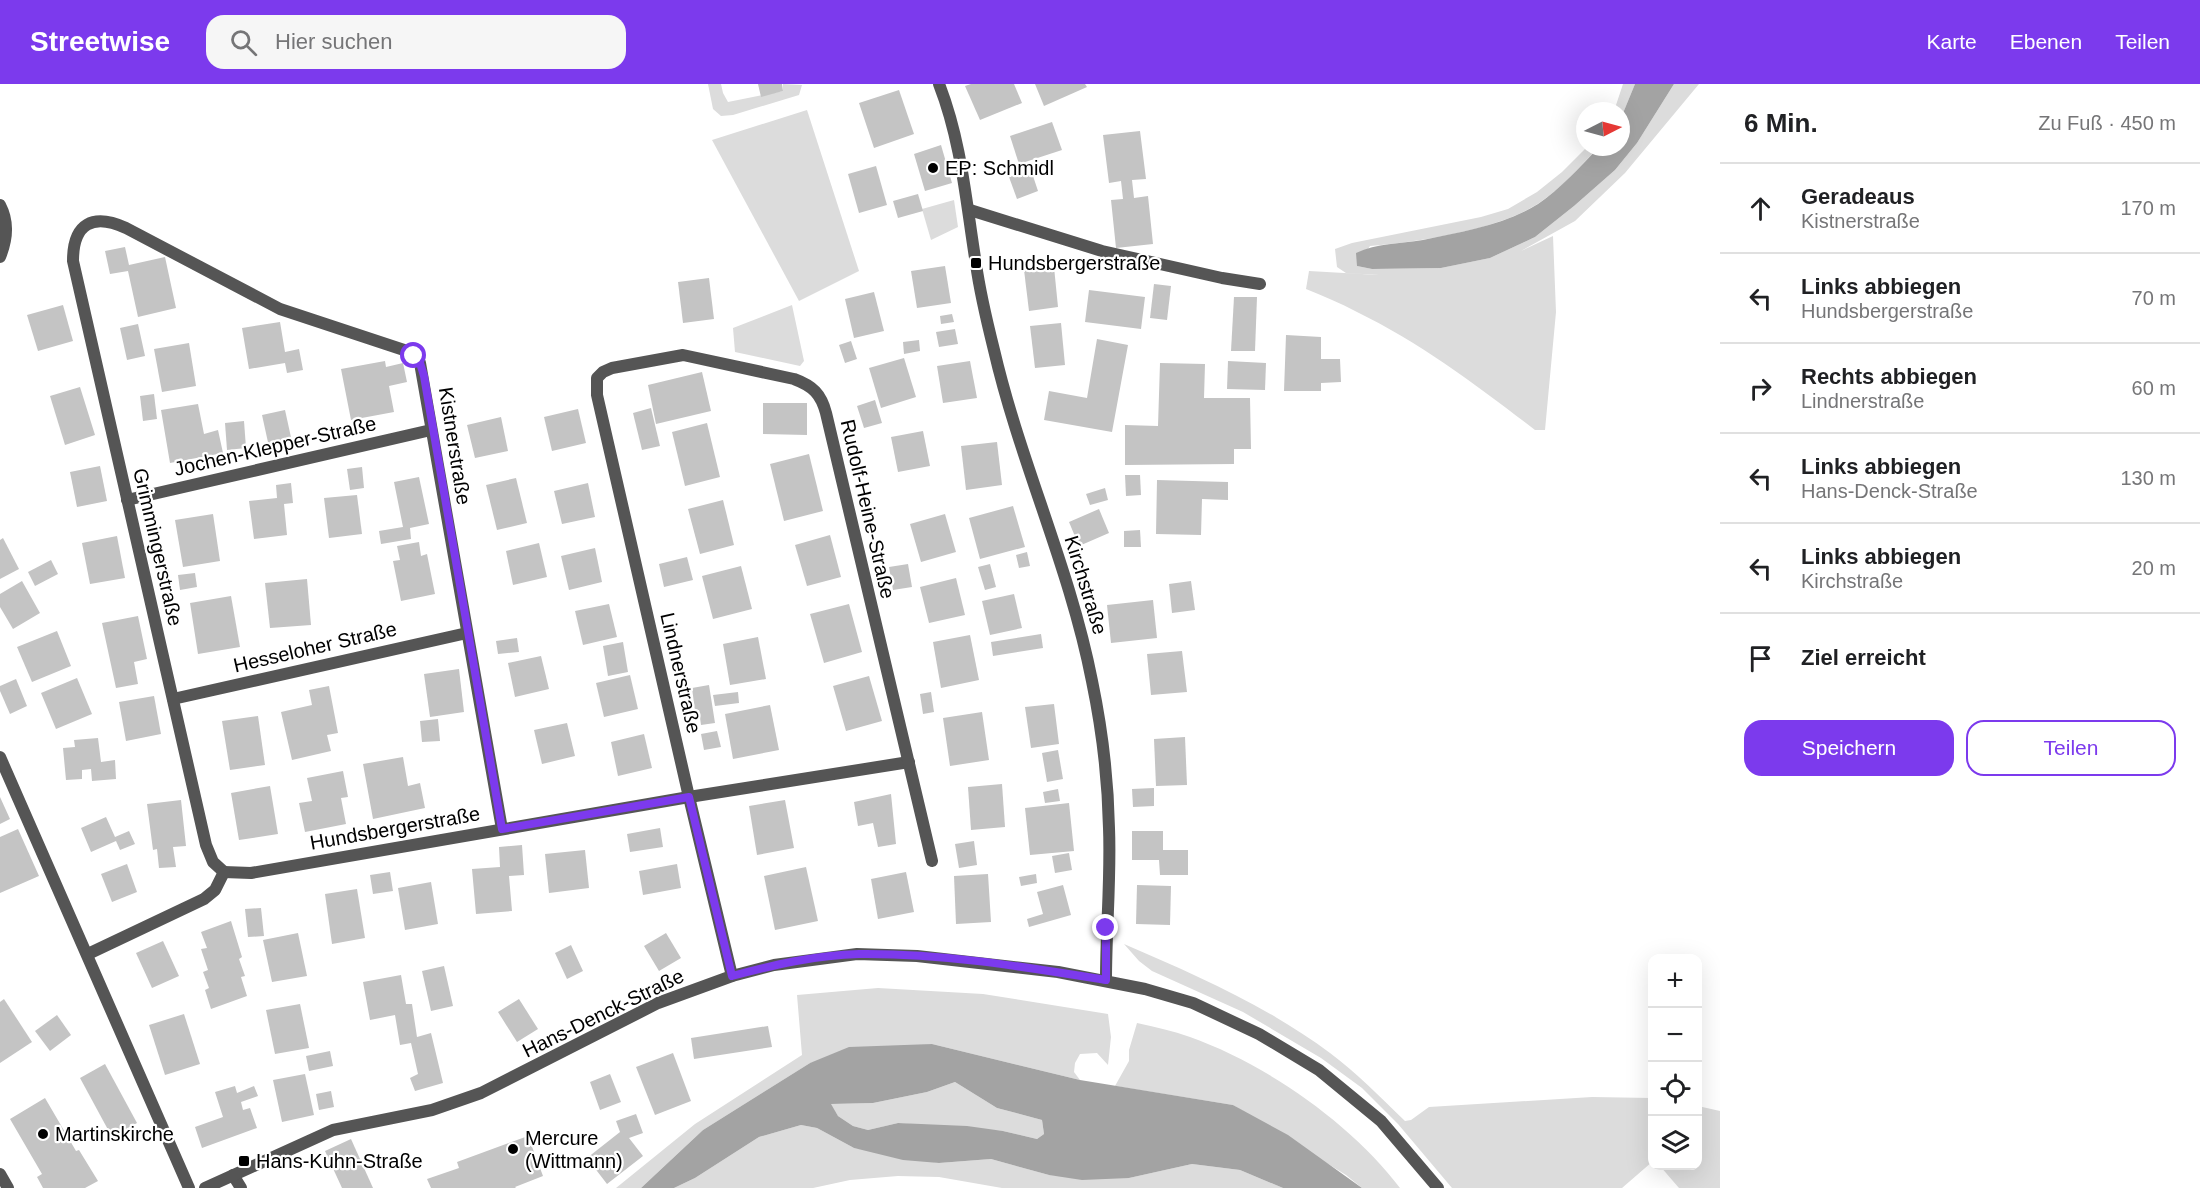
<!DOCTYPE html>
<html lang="de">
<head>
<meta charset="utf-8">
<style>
  :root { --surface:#fff; --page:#f6f6f6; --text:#202124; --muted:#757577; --line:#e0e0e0; --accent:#7c3aed }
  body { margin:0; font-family:Helvetica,sans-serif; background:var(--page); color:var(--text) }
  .controls { position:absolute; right:18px; bottom:18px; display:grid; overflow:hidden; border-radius:12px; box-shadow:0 6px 24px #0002 }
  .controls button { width:54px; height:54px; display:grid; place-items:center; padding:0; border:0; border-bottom:2px solid var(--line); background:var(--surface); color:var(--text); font:30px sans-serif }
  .compass { position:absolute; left:1576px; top:18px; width:54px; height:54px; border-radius:50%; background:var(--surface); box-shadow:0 6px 24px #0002; rotate:84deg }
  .stop { position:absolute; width:18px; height:18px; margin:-14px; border:4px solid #7c3aed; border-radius:50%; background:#fff }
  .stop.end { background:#7c3aed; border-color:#fff; box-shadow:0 2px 6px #0008 }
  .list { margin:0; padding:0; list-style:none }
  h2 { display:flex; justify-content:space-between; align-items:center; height:78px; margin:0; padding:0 24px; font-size:26px }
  h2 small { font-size:20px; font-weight:400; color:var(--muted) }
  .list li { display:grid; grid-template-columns:39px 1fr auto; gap:18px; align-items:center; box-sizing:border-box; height:90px; padding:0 24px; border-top:2px solid var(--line) }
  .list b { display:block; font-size:22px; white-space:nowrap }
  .list p { margin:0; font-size:20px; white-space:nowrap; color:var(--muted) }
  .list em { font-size:20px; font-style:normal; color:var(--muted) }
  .actions { display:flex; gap:12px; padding:18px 24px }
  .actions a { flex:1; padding:14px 0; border:2px solid var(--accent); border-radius:18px; text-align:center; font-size:21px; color:var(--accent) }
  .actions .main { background:var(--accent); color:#fff }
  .icon { flex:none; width:33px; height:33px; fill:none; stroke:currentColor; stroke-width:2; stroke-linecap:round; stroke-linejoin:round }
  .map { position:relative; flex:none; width:1720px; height:1104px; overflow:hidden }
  header { display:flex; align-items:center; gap:36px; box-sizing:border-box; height:84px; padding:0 30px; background:var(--accent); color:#fff }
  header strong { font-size:28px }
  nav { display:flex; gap:33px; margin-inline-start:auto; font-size:21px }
  .search { width:420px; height:54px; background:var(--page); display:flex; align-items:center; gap:15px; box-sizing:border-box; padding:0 21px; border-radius:18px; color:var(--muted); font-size:22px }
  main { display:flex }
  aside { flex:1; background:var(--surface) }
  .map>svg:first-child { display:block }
</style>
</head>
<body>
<header>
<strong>Streetwise</strong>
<div class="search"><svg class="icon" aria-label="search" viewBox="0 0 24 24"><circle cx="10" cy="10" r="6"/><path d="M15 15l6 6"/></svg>Hier suchen</div>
<nav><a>Karte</a><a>Ebenen</a><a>Teilen</a></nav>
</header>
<main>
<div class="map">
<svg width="1720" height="1104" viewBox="0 0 1720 1104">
  <rect width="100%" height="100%" fill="#fff"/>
  <g fill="#dcdcdc">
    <polygon points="708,0 721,0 723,9 728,18 783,7 783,0 802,1 799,11 733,31 721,32 713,25"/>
    <polygon points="1623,0 1635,0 1621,34 1621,27 1614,27"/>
    <path d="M1674 0H1699L1625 89 1575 137 1521 167 1553 152 1556 228 1545 346H1535C1479 303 1421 259 1357 228 1340 219 1323 212 1306 205L1309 187 1379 191 1346 189 1337 183 1335 165 1352 159 1481 133 1508 125 1537 108 1562 88 1587 63H1599C1580 82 1561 105 1539 119 1498 146 1419 158 1370 162L1357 182 1372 185 1441 184 1490 174 1535 153 1574 122 1615 86 1637 59Z"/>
    <polygon points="807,26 859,187 799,217 712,56"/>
    <polygon points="954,116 958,143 931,156 922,125"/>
    <polygon points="792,221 804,277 800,282 735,268 733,244"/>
    <path d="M1124 860C1196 891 1267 922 1330 969 1357 989 1380 1013 1405 1037L1411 1036 1429 1023 1592 1013 1652 1014V1078L1622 1104H1452L1398 1040 1362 1004 1321 974 1243 928 1152 887 1139 877Z"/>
    <polygon points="878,904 983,910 1108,930 1111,953 1108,981 1097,969 1080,970 1075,979 1074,988 1080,996 932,960 810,979 703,1046 641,1104 616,1104 695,1040 802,971 797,911"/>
    <path d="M1137 939C1155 943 1173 947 1190 953 1266 980 1352 1040 1400 1104H1362L1346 1091 1233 1021 1115 1002 1129 977V966Z"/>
    <polygon points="955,998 997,1024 1042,1036 1044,1050 1037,1055 1003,1047 898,1039 868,1046 853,1042 838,1032 830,1020 873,1019 927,1008"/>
    <polygon points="1698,1022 1720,1027 1720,1104 1679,1104 1660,1082 1698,1082"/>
    <polygon points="801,1041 817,1044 854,1064 939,1079 991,1075 1049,1091 1129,1094 1192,1080 1240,1086 1283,1104 1002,1104 939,1093 898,1092 850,1096 813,1104 674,1104 695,1094 759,1053"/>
  </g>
  <g fill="#a3a3a3" fill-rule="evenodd">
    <path d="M1635 0H1674L1637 59 1615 86 1574 122 1535 153 1490 174 1441 184 1372 185 1357 182 1356 169C1377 159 1400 160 1423 156 1462 148 1505 141 1538 120 1559 106 1582 81 1599 63H1621V34Z"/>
    <path d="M932 960 1080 996 1233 1021 1288 1051 1362 1104H1283L1240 1086 1192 1080 1129 1094 1082 1096 1049 1091 991 1075 939 1079 903 1076 854 1064 817 1044 801 1041 759 1053 695 1094 674 1104H641L703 1046 810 979 849 963ZM955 998 997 1024 1042 1036 1044 1050 1037 1055 1003 1047 967 1042 898 1039 868 1046 853 1042 838 1032 831 1020 873 1019 927 1008Z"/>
  </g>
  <g fill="#c4c4c4">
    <polygon points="758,0 782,0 783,7 761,13"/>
    <polygon points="971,0 1014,0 1022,19 980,36 965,2"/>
    <polygon points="1035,0 1085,0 1087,3 1044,22"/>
    <polygon points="899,6 914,50 874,64 859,19"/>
    <polygon points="1052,38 1062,66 1019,80 1010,52"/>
    <polygon points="1140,47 1146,95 1132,96 1134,114 1148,112 1153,160 1116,164 1111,116 1123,115 1121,97 1109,99 1103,51"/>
    <polygon points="941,61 952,99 925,107 914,70"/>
    <polygon points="876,82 887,121 859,129 848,90"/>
    <polygon points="1031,86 1038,107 1017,115 1009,93"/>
    <polygon points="918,110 923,127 898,134 893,117"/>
    <polygon points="125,163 129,181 165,173 176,224 138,233 128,187 110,190 105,167"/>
    <polygon points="945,182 951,219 917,224 911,187"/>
    <polygon points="1054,183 1058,223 1029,227 1024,186"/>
    <polygon points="709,194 714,235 683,239 678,198"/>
    <polygon points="1154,200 1171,202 1167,236 1150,234"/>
    <polygon points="1089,206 1145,213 1141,245 1085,238"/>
    <polygon points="874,208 884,247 854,254 845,215"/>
    <polygon points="1234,213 1257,213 1255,267 1231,267"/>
    <polygon points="63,221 73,257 38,267 27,231"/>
    <polygon points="952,230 954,238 941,240 940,232"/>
    <polygon points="280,238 285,268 299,265 303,286 287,289 285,279 249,285 242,244"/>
    <polygon points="1061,239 1065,281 1035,284 1030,242"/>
    <polygon points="138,240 145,272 127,276 120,244"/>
    <polygon points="955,245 958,260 939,263 936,248"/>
    <polygon points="1286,251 1321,253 1321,275 1340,275 1341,298 1321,299 1321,307 1284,307"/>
    <polygon points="1097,255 1128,261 1112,348 1044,336 1049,307 1087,314"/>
    <polygon points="919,256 920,267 904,270 903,258"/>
    <polygon points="851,257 857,275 845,279 839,261"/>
    <polygon points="189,259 196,302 162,308 154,265"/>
    <polygon points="904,274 916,313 881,324 869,284"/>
    <polygon points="385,277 386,283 403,279 407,298 389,302 394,328 351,336 341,285"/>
    <polygon points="970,277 977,314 943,319 937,282"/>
    <polygon points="1228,277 1266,279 1265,306 1227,305"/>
    <polygon points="1160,279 1205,280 1204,314 1250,314 1251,365 1234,365 1234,380 1125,381 1125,341 1158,342"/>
    <polygon points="702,288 711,327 656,340 648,301"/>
    <polygon points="80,303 95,351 65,361 50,312"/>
    <polygon points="154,310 157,335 143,337 140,312"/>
    <polygon points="875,316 882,339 864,344 857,322"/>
    <polygon points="763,319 807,319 807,351 763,350"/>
    <polygon points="198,320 204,350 218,346 223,369 170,379 161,326"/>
    <polygon points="651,324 660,362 642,366 633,329"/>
    <polygon points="578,325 586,359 552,367 544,333"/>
    <polygon points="285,326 292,358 269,363 262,331"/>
    <polygon points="501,333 508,367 475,374 467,341"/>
    <polygon points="244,337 246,364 227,366 225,339"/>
    <polygon points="707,339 720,393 685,402 672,348"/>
    <polygon points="923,347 930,382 898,388 891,353"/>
    <polygon points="997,358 1002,401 966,406 961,362"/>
    <polygon points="809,370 823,427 784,437 770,380"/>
    <polygon points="100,382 107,417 77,423 70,388"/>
    <polygon points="362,383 364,404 350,406 347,385"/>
    <polygon points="1125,391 1140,391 1141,411 1126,412"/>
    <polygon points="419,393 429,440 410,444 411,455 381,460 379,447 403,443 394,398"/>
    <polygon points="516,394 527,439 497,446 486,401"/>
    <polygon points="1157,396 1228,398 1228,416 1202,415 1201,451 1156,450"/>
    <polygon points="291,399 293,419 284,420 287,451 254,455 249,417 277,414 276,401"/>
    <polygon points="588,399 595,433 562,440 554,407"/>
    <polygon points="1105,404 1108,416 1090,421 1086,410"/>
    <polygon points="357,411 362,450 329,454 324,414"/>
    <polygon points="723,416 734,461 700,470 688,425"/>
    <polygon points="1013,422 1025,463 980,475 969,434"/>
    <polygon points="1099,425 1109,449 1079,462 1069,438"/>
    <polygon points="213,430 220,477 183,483 175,436"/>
    <polygon points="945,430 956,468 921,478 910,440"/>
    <polygon points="1140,446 1141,463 1124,463 1124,447"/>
    <polygon points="830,451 841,493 807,502 795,461"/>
    <polygon points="117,452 125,494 90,500 82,459"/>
    <polygon points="3,454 19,485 0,495 0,456"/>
    <polygon points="419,458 421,472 427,470 435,510 401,517 393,477 400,476 397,462"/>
    <polygon points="539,459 547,493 513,501 506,467"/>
    <polygon points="595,464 602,498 569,506 561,472"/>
    <polygon points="1027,468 1030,482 1019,484 1016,471"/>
    <polygon points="687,473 693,496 664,503 659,480"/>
    <polygon points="51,476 58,490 35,502 28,488"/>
    <polygon points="908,480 912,503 893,506 889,483"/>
    <polygon points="990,480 996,503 985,506 978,483"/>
    <polygon points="741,482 752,525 713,535 702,492"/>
    <polygon points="195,489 197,503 180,506 178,491"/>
    <polygon points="956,494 965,531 929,539 920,503"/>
    <polygon points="307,495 311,541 270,544 265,499"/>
    <polygon points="22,497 40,529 13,545 0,523 0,510"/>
    <polygon points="1191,497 1195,526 1172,529 1169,500"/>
    <polygon points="1014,510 1022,544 990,551 982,517"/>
    <polygon points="231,512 240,563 198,570 190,519"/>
    <polygon points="1153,516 1157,554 1111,559 1107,521"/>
    <polygon points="609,520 617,553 583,561 575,527"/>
    <polygon points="849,520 862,568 824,579 810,530"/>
    <polygon points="138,532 147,575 134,578 138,600 116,604 102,539"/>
    <polygon points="57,547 71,582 32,598 17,563"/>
    <polygon points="1041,550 1043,564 993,572 991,558"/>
    <polygon points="970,551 979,596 941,604 933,558"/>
    <polygon points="758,553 766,595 730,601 723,560"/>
    <polygon points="517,554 519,568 498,570 496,557"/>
    <polygon points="623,558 628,588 608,592 603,562"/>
    <polygon points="1182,567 1187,608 1151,611 1147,570"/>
    <polygon points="541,572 549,605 515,613 508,579"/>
    <polygon points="459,585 464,628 430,633 424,590"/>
    <polygon points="630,591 638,625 604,633 596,599"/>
    <polygon points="869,592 882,637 846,647 833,602"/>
    <polygon points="77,594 92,630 56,645 41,609"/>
    <polygon points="16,595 27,622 10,630 0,607 0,602"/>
    <polygon points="709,601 715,639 701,641 699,626 695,627 692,604"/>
    <polygon points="329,602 338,649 327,651 331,667 292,676 281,628 312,621 309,606"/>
    <polygon points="738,608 739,619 715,622 713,611"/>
    <polygon points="931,608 934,628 923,630 920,610"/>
    <polygon points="154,612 161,650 126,657 119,618"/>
    <polygon points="1054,620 1059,660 1031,664 1025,623"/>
    <polygon points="770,621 779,666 733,675 725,630"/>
    <polygon points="982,628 989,676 950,682 943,634"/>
    <polygon points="258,632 265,681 230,686 222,637"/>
    <polygon points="438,635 440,657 422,658 420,637"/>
    <polygon points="567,639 575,672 542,680 534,646"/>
    <polygon points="717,647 721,663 704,666 701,650"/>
    <polygon points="644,650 652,684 618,692 611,658"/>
    <polygon points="1185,653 1187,701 1156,702 1154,655"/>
    <polygon points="98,654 101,678 115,676 116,695 92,697 91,685 82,686 82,695 66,696 63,664 75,663 74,656"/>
    <polygon points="1058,666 1063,695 1047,698 1042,669"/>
    <polygon points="403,673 408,702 420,699 425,724 373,735 363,680"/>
    <polygon points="343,687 348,713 341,714 346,740 305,748 299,719 312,717 307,694"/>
    <polygon points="1002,700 1005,743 971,746 968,703"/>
    <polygon points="270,702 278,750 239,756 231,709"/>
    <polygon points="1154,704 1154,722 1133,723 1132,705"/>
    <polygon points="1058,705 1060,717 1045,719 1043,708"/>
    <polygon points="891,710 896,760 878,763 873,739 858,742 854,718"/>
    <polygon points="0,713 10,735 0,740"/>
    <polygon points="181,716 186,762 173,763 176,783 159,784 157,765 153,766 147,720"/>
    <polygon points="785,716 794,764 757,771 749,722"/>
    <polygon points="1069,719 1074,767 1030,771 1025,724"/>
    <polygon points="106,733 115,753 129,747 135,760 120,766 116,757 91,768 81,744"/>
    <polygon points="660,744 663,763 630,768 627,750"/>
    <polygon points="18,745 39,792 0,809 0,753"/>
    <polygon points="1132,747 1163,747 1163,766 1188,766 1188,791 1160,791 1159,776 1132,776"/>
    <polygon points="974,757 977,781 959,784 955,760"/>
    <polygon points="522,761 524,791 509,792 512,827 476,830 472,785 500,783 499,763"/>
    <polygon points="585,766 589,804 549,809 545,770"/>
    <polygon points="1069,769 1072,786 1055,789 1052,772"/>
    <polygon points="127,780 137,808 112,818 101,790"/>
    <polygon points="677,780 681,804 643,811 639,787"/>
    <polygon points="806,783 818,837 775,846 764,792"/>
    <polygon points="390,788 393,807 373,810 370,791"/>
    <polygon points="906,788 914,828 878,835 871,795"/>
    <polygon points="988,790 991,838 956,840 954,792"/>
    <polygon points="1036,790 1037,799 1021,802 1019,793"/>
    <polygon points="431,798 438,840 405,846 398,804"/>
    <polygon points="1063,801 1071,831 1029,843 1027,835 1043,830 1037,808"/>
    <polygon points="1137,801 1171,802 1170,841 1136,840"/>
    <polygon points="357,805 365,854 332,860 325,810"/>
    <polygon points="261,824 264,852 248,853 245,825"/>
    <polygon points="231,837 242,873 239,875 245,892 241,893 247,912 211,925 205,906 209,904 203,888 208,886 201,865 207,864 201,848"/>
    <polygon points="298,849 307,892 272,898 263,856"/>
    <polygon points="666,849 681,874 659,887 644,862"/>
    <polygon points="163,857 179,892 152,904 136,869"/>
    <polygon points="571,861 583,887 567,895 555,869"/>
    <polygon points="444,882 453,922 431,927 422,887"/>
    <polygon points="401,891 406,920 412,920 417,953 431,949 443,999 415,1007 410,994 418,990 411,959 400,961 395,931 370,936 363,898"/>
    <polygon points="4,915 32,958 0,979 0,918"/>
    <polygon points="519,915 538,945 517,958 498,928"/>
    <polygon points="300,920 309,964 275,970 266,926"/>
    <polygon points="184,930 200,980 165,991 149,941"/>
    <polygon points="57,931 71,951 50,967 35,947"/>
    <polygon points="768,942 772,963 694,975 691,954"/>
    <polygon points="330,967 333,982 309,987 306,972"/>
    <polygon points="673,969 691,1017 655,1031 636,983"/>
    <polygon points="105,980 137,1039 112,1053 80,994"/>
    <polygon points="305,990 314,1031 282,1038 273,996"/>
    <polygon points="610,990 621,1018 600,1026 590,998"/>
    <polygon points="235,1002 237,1009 254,1002 258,1012 241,1018 243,1026 250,1024 257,1044 202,1064 195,1043 223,1033 215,1008"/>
    <polygon points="331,1007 334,1023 319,1026 316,1010"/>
    <polygon points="45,1014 76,1067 79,1066 98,1097 85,1104 43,1104 37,1093 42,1090 10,1035"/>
    <polygon points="636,1030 643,1049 629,1054 643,1072 607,1100 587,1074 620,1048 616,1037"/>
    <polygon points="528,1052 543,1092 515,1103 516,1104 431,1104 427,1095 459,1084 457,1078"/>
    <polygon points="351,1055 373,1104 342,1104 325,1067"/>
  </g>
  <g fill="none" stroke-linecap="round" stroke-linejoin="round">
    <g stroke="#555" stroke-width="12">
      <path d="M939 0C962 59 966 119 976 180 980 209 987 238 994 266 1020 378 1070 484 1092 597 1102 645 1108 695 1109 744 1111 794 1106 845 1106 896"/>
      <path d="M0 121C9 138 7 156 0 173"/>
      <polyline points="970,126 1102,167 1222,194 1260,200"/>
      <polyline points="127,416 431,346"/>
      <polyline points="173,615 467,549"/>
      <polyline points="0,673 189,1104"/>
      <path d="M224 788 213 778 206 761 73 177C73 139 93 129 126 144L280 225 404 266 413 271 420 279 502 745"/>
      <polyline points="224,788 251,789 689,713 909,678"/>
      <polyline points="88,870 204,815 215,806 224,788"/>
      <path d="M732 892 689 713 597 311V294L603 288 612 284 683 271 794 295C813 302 821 310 826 329L932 777"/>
      <polyline points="233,1091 241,1104"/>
    </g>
    <g stroke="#555" stroke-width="12">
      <polyline points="0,1090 8,1104"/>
      <polyline points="205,1104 333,1046 432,1026 481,1009 658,919 732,892 774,881 857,870 917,872 1058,888 1145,905 1193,919 1259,950 1319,986 1381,1037 1438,1104"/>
    </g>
  </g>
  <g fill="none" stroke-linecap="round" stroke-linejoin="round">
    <path stroke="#7c3aed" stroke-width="8" d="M414 272 420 279 424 292 502 745 689 713 732 892C773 881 816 871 859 870 942 869 1025 883 1106 896V844"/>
  </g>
  <g fill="#000" stroke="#fff" stroke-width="2">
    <circle cx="933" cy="84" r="6"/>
    <rect x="970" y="173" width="12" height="12" rx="3"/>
    <circle cx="43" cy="1050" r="6"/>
    <circle cx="513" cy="1065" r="6"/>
    <rect x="238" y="1071" width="12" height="12" rx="3"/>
  </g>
  <g text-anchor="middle" stroke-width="4.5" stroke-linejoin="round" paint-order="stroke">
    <g font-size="20" fill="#000" stroke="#fff" text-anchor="start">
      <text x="945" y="91">EP: Schmidl</text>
      <text x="988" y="186">Hundsbergerstraße</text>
      <text x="55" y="1057">Martinskirche</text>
      <text x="525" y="1061">Mercure<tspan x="525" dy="23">(Wittmann)</tspan></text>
      <text x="256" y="1084">Hans-Kuhn-Straße</text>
    </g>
    <g font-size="20" fill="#000" stroke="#fff">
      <text transform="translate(275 362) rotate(-13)" y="7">Jochen-Klepper-Straße</text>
      <text transform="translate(455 362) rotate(81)" y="7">Kistnerstraße</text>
      <text transform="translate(868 425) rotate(77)" y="7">Rudolf-Heine-Straße</text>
      <text transform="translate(158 463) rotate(77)" y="7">Grimmingerstraße</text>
      <text transform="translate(1086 501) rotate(73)" y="7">Kirchstraße</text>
      <text transform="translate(315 563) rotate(-13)" y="7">Hesseloher Straße</text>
      <text transform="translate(681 589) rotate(77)" y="7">Lindnerstraße</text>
      <text transform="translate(395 744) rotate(-10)" y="7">Hundsbergerstraße</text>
      <text transform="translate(603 929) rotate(-26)" y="7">Hans-Denck-Straße</text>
    </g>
  </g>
</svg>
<div class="controls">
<button>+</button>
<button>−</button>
<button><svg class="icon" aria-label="locate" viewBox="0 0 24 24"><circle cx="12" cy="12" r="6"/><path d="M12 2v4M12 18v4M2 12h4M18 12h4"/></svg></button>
<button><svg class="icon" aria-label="layers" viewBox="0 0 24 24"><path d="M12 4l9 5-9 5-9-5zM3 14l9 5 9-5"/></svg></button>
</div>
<svg class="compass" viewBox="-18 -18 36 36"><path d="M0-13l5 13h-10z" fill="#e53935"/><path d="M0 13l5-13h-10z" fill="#757577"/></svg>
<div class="stop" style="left:414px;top:272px"></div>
<div class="stop end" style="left:1106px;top:844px"></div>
</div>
<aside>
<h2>6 Min.<small>Zu Fuß · 450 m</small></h2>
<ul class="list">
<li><svg class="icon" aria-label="ahead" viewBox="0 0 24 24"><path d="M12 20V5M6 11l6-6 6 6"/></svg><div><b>Geradeaus</b><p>Kistnerstraße</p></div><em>170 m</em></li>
<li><svg class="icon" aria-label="left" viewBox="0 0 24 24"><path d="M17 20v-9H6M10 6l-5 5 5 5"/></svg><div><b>Links abbiegen</b><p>Hundsbergerstraße</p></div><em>70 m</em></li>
<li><svg class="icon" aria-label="right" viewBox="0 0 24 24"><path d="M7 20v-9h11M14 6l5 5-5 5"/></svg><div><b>Rechts abbiegen</b><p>Lindnerstraße</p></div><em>60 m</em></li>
<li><svg class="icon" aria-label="left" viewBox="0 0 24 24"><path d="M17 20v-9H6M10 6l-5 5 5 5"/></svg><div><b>Links abbiegen</b><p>Hans-Denck-Straße</p></div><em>130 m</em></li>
<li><svg class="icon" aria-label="left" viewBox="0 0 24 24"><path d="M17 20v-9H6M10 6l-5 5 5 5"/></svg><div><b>Links abbiegen</b><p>Kirchstraße</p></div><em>20 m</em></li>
<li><svg class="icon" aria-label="arrive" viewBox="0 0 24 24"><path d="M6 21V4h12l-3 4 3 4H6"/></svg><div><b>Ziel erreicht</b></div></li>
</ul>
<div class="actions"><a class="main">Speichern</a><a>Teilen</a></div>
</aside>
</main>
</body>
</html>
